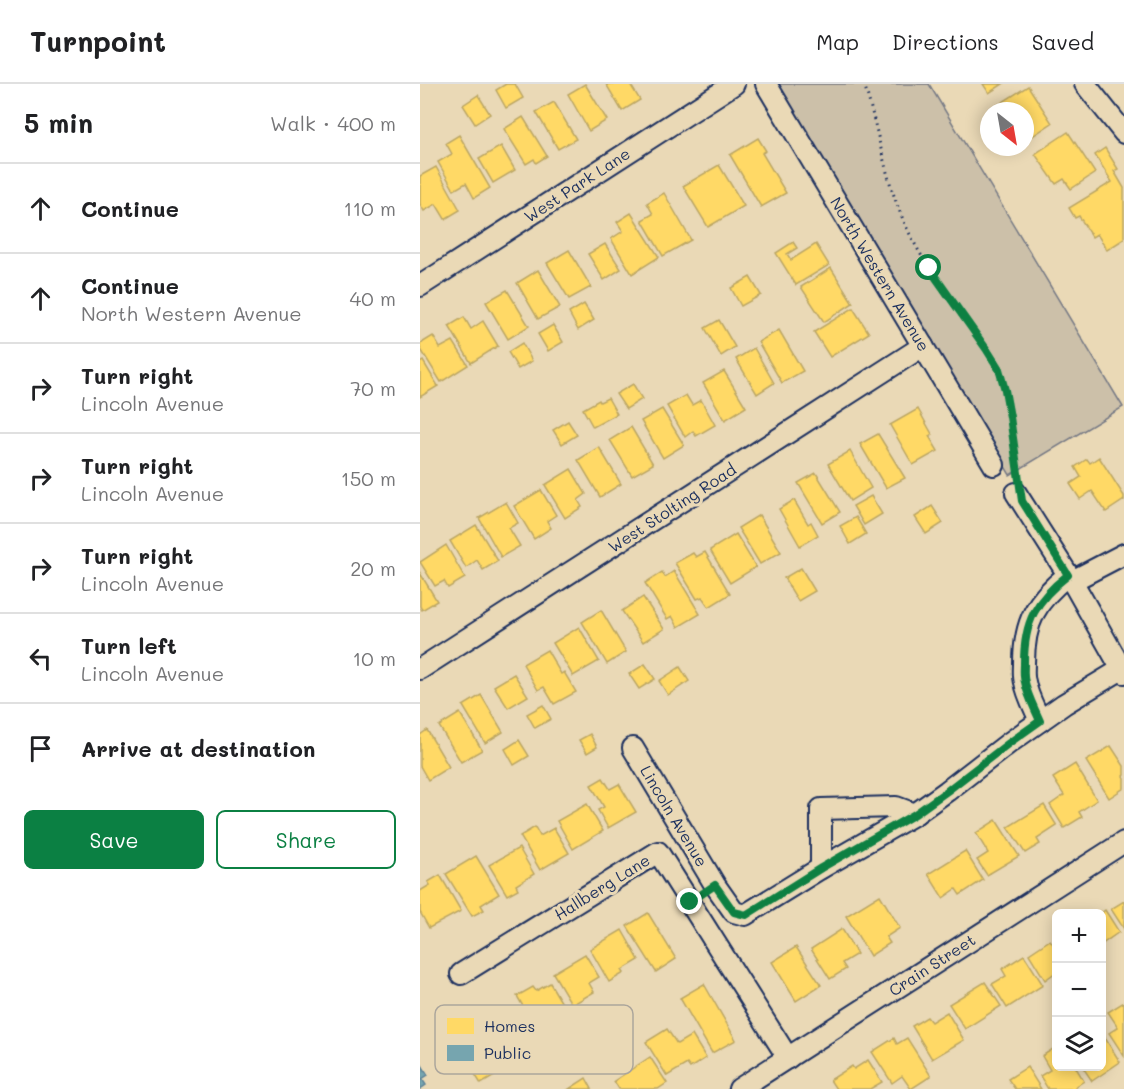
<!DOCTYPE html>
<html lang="en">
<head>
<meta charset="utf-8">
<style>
  :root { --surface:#fff; --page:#f2f2f2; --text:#202124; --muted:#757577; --line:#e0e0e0; --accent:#0b8043 }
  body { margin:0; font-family:Mali,sans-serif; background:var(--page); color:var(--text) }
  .controls { position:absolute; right:18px; bottom:18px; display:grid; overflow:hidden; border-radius:9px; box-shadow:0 3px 15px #0003 }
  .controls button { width:54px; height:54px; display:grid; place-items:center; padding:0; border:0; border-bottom:2px solid var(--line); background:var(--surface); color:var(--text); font:30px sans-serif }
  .compass { position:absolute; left:560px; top:18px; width:54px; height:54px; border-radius:50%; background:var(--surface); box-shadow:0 3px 15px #0003; rotate:149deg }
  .stop { position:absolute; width:18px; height:18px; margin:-14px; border:4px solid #0b8043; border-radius:50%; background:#fff }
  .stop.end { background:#0b8043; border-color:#fff; box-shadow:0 2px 6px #0008 }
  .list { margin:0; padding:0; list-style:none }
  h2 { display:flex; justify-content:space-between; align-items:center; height:78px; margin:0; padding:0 24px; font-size:26px }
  h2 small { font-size:20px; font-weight:400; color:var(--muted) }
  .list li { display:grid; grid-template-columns:39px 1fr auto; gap:18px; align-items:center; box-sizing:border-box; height:90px; padding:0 24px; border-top:2px solid var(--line) }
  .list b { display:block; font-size:22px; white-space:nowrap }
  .list p { margin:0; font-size:20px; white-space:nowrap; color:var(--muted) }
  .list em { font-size:20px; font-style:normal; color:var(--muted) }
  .actions { display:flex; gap:12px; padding:18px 24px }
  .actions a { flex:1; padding:14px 0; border:2px solid var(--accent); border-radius:9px; text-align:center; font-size:21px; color:var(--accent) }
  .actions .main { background:var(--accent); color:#fff }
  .icon { flex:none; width:33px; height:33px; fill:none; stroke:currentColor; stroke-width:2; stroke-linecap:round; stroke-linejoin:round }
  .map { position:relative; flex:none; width:704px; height:1005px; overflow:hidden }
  header { display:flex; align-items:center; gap:36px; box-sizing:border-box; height:84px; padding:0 30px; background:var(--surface); border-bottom:2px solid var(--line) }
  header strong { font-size:28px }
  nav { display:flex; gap:33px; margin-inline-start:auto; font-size:21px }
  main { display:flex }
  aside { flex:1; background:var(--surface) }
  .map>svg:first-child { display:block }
</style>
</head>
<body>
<header>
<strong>Turnpoint</strong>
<nav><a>Map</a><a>Directions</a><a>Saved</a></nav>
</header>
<main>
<aside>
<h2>5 min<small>Walk · 400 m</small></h2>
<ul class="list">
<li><svg class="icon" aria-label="ahead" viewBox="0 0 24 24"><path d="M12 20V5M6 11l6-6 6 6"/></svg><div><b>Continue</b></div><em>110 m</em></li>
<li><svg class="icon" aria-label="ahead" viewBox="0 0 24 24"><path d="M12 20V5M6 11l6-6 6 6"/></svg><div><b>Continue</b><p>North Western Avenue</p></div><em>40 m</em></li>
<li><svg class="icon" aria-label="right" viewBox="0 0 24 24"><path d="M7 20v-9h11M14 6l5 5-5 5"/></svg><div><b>Turn right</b><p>Lincoln Avenue</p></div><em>70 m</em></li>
<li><svg class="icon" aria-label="right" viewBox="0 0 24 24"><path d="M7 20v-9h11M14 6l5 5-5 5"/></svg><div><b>Turn right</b><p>Lincoln Avenue</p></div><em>150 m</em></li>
<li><svg class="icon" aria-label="right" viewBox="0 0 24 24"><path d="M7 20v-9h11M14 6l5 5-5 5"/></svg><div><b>Turn right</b><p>Lincoln Avenue</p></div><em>20 m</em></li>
<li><svg class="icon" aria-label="left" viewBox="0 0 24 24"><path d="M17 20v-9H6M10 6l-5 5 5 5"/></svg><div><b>Turn left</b><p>Lincoln Avenue</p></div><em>10 m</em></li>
<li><svg class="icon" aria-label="arrive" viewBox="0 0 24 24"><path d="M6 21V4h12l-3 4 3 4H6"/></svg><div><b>Arrive at destination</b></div></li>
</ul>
<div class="actions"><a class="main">Save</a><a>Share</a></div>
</aside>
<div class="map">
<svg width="704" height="1005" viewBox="0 0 704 1005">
  <rect width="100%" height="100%" fill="#ead9b6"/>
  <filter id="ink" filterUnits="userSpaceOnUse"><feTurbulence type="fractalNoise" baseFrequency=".0167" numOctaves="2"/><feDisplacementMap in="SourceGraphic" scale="12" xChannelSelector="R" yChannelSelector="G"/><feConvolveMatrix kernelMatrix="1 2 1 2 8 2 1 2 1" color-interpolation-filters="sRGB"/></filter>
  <g filter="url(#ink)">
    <polygon fill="#ccc0a9" stroke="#747884" stroke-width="1.5" points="356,0 509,0 703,323 590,391"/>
    <g fill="#ffd966" stroke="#bba664" stroke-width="1.5">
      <polygon points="86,0 95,0 103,14 86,24 76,6"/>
      <polygon points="165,0 187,36 169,47 148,10"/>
      <polygon points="186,0 210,0 220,16 202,27"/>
      <polygon points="563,0 583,0 569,9"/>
      <polygon points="608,2 632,39 605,57 605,27 582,27 578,21"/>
      <polygon points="58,11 70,30 55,40 43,21"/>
      <polygon points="134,18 156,55 138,65 116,28"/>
      <polygon points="103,33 127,72 116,79 114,75 106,80 84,45"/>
      <polygon points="648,48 675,89 651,105 644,95 636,100 615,70"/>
      <polygon points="39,51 70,104 54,114 46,99 34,106 18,78 32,70 26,59"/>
      <polygon points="338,54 346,67 342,69 366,109 341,123 310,71"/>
      <polygon points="81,62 95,86 73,99 59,75"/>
      <polygon points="685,64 698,85 694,87 704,104 704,155 687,166 677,150 672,153 659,132 655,134 649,124 692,98 675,71"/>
      <polygon points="299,81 324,122 288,143 263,102"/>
      <polygon points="16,83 40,126 25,135 16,120 4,127 0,120 0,92"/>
      <polygon points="244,109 271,156 243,172 222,136 233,130 227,119"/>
      <polygon points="211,129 239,173 212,190 191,155 203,147 197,138"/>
      <polygon points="373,158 377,164 367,170 371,176 396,160 409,181 376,201 356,169"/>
      <polygon points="185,160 201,185 184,196 168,170"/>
      <polygon points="149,166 171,203 149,215 127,179"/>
      <polygon points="411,184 433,219 404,238 381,203"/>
      <polygon points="118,186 140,223 118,235 97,199"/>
      <polygon points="330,193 341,211 321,222 311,204"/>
      <polygon points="87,206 109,242 88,255 66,218"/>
      <polygon points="164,220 174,236 158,246 149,229"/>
      <polygon points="433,224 449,249 410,273 394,248"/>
      <polygon points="44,233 51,245 63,237 78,262 51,279 29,242"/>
      <polygon points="299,236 315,263 301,272 285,244"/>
      <polygon points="133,241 143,258 128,267 118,250"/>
      <polygon points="359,246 383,287 362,299 338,258"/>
      <polygon points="13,252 20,264 33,257 48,281 21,298 0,264 0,260"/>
      <polygon points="102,259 112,277 98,285 88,268"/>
      <polygon points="334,264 354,299 337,310 316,275"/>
      <polygon points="3,277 18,302 0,313 0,279"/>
      <polygon points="304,287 326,323 305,336 283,299"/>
      <polygon points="213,300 222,315 206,325 196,310"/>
      <polygon points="266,311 272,321 281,316 295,341 276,352 273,347 265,353 247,322"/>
      <polygon points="188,314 197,330 173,343 163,325 179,316 180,318"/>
      <polygon points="242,325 264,361 243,374 221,337"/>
      <polygon points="498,325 512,350 509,352 518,367 493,381 470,341"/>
      <polygon points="148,337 157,351 142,360 133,346"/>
      <polygon points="211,343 233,380 212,392 190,356"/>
      <polygon points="458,350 485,394 466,404 440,360"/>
      <polygon points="179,363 201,400 180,413 158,376"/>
      <polygon points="430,367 451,404 430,417 408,380"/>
      <polygon points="679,373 704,412 704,416 686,428 672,407 660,415 650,400 661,393 655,383 667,375 670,379"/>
      <polygon points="151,385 166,410 158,416 162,423 145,434 125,401"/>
      <polygon points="396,389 420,428 402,439 378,399"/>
      <polygon points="121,406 136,431 127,437 131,444 114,455 94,422"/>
      <polygon points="451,412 462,430 444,441 433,422"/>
      <polygon points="374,416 388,440 391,438 398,451 380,462 359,425"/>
      <polygon points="86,418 98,439 89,444 100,462 81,473 59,434"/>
      <polygon points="512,422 523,439 506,450 495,433"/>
      <polygon points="339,431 361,468 340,480 318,444"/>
      <polygon points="436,433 446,450 430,460 420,442"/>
      <polygon points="56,441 78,477 63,486 57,476 46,484 30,457"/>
      <polygon points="316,450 336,483 310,499 290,466"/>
      <polygon points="26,461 45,494 28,504 24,497 15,502 0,478"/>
      <polygon points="285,468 310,510 289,523 282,513 277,515 255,479 273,469 276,473"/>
      <polygon points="381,484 395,507 378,517 364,494"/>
      <polygon points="254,487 280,530 258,543 252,532 247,535 225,499 242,488 245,493"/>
      <polygon points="0,489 17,517 2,526 0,522"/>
      <polygon points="223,513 244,545 223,558 202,527"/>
      <polygon points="181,526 206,568 187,580 162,538"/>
      <polygon points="159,543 179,577 153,592 133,559"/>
      <polygon points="127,566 141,590 144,588 156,608 134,620 124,603 118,606 103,580"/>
      <polygon points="225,580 235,595 219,605 209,590"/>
      <polygon points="260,583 269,597 248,611 239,597"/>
      <polygon points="94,590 108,612 88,624 74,602"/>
      <polygon points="61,611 83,648 65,659 43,622"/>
      <polygon points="123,621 131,635 115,644 107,630"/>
      <polygon points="40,629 62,666 41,678 19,642"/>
      <polygon points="7,646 29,683 8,696 0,682 0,651"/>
      <polygon points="170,650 177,663 167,669 159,656"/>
      <polygon points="99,656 109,672 94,681 85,665"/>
      <polygon points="691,662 704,682 704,691 703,692 704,694 704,704 689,714 666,677"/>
      <polygon points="655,680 677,716 659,728 662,733 644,744 630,721 644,711 633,694"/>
      <polygon points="183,694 190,705 199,700 216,728 188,744 178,726 184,723 171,701"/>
      <polygon points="167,720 183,747 153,765 137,737"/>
      <polygon points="624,721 637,742 617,755 620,760 605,769 588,743"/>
      <polygon points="576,736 599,772 567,791 557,776 568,769 556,749"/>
      <polygon points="115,743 120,752 134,744 149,769 120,786 100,752"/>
      <polygon points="99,764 114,790 96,801 98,805 87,811 69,781"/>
      <polygon points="545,767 563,796 540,811 536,805 523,814 508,790"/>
      <polygon points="56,772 79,810 61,821 64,826 52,832 26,790"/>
      <polygon points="20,791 41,827 9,844 0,828 0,807 10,801 8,798"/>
      <polygon points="460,811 480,844 466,853 470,859 450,872 426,832"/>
      <polygon points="704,817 704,845 691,825"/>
      <polygon points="685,826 699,848 682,860 682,830 680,830"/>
      <polygon points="228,829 256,875 236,888 207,842"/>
      <polygon points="422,845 437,870 422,879 426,885 410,895 391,865"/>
      <polygon points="202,846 219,876 202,886 204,889 189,898 170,865"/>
      <polygon points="630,856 633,860 636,858 636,888 625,896 609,870"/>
      <polygon points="376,863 401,901 376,917 352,878"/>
      <polygon points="165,870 179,893 169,899 174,908 152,921 133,889"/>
      <polygon points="604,871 623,901 587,924 572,900 586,892 582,885"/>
      <polygon points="565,898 581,922 545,945 529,920"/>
      <polygon points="130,899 153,938 122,955 97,912 113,903 116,907"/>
      <polygon points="284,900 316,956 292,969 260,914"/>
      <polygon points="704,918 704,972 689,949 698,943 688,928"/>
      <polygon points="527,928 544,956 512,975 492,942 507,933 511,938"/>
      <polygon points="58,945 83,987 61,1000 50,982 44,986 30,962"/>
      <polygon points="247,945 257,960 272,951 286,974 270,984 267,980 247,992 226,958"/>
      <polygon points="682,949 700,978 672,997 662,982 682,982"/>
      <polygon points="474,954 477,960 487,954 511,992 491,1005 482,992 472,999 452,968"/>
      <polygon points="636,963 636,982 655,982 664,997 655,1003 656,1005 628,1005 620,992 630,986 622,972"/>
      <polygon points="230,973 247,999 238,1005 199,1005 194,997"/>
      <polygon points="448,976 462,998 450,1005 416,1005 410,996 432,982 434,985"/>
      <polygon points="607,983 621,1005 595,1005 588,995"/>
      <polygon points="166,994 172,1005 149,1005"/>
    </g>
    <polygon fill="#76a5af" stroke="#5b8297" stroke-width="1.5" points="0,978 8,991 2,995 6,1001 0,1005"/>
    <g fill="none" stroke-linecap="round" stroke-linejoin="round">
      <defs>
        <g id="minor">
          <polyline points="346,0 574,381"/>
          <polyline points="665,0 704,49"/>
          <polyline points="0,202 314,0"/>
          <polyline points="596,409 652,497 704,589"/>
          <polyline points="652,497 704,470"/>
          <polyline points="0,585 503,262"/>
          <path d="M620 637C615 625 607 611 605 598 603 592 604 585 604 579 604 538 616 516 648 491"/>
          <polyline points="213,664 295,801 314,828 325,831 401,784 495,730 527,707 589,659 644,620 702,585"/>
          <polyline points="401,784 401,725 476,723 495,730"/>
          <polyline points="41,890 238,768 368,974"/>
          <polyline points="319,1005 704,758"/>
        </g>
      </defs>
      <use href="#minor" stroke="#1b2f5e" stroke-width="24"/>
      <path stroke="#1b2f5e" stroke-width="3" stroke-dasharray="1.5 4.5" stroke-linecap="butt" d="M444 0C458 44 464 90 482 133 496 166 517 198 538 227 552 245 567 263 578 283 591 310 594 361 598 391"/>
      <use href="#minor" stroke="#ead9b6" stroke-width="20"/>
    </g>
  </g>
  <g fill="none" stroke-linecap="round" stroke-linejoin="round" filter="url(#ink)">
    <path stroke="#0b8043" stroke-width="8" d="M270 818 295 801 314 828 326 831 401 784 495 730 527 707 589 659 620 637C615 625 607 611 605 598 603 592 604 585 604 579 604 537 616 516 648 491L602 417 590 333 585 306 579 285 567 266 509 184"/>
  </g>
  <g text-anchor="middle" stroke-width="6" stroke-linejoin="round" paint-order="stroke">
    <g font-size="16" fill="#1b2f5e" stroke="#ead9b6">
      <text transform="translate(157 101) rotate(-33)" y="6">West Park Lane</text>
      <text transform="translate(460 190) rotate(59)" y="6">North Western Avenue</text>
      <text transform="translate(252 424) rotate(-33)" y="6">West Stolting Road</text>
      <text transform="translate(254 732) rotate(59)" y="6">Lincoln Avenue</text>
      <text transform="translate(182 803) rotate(-32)" y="6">Hallberg Lane</text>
      <text transform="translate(512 881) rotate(-33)" y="6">Crain Street</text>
    </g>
  </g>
  <rect x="15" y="921" width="198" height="69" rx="9" fill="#ead9b6" stroke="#aca69c" stroke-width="1.5"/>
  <rect x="27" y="934" width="27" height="16" fill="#ffd966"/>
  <rect x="27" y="961" width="27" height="16" fill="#76a5af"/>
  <g font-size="16" fill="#1b2f5e">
    <text x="64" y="948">Homes</text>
    <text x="64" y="975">Public</text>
  </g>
</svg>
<div class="controls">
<button>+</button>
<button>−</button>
<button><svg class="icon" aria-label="layers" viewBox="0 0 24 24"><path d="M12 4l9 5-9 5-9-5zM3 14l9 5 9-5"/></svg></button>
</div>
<svg class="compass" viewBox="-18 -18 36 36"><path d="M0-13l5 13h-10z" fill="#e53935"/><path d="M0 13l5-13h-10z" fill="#757577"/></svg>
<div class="stop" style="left:509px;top:184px"></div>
<div class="stop end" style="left:270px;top:818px"></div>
</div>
</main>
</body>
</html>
